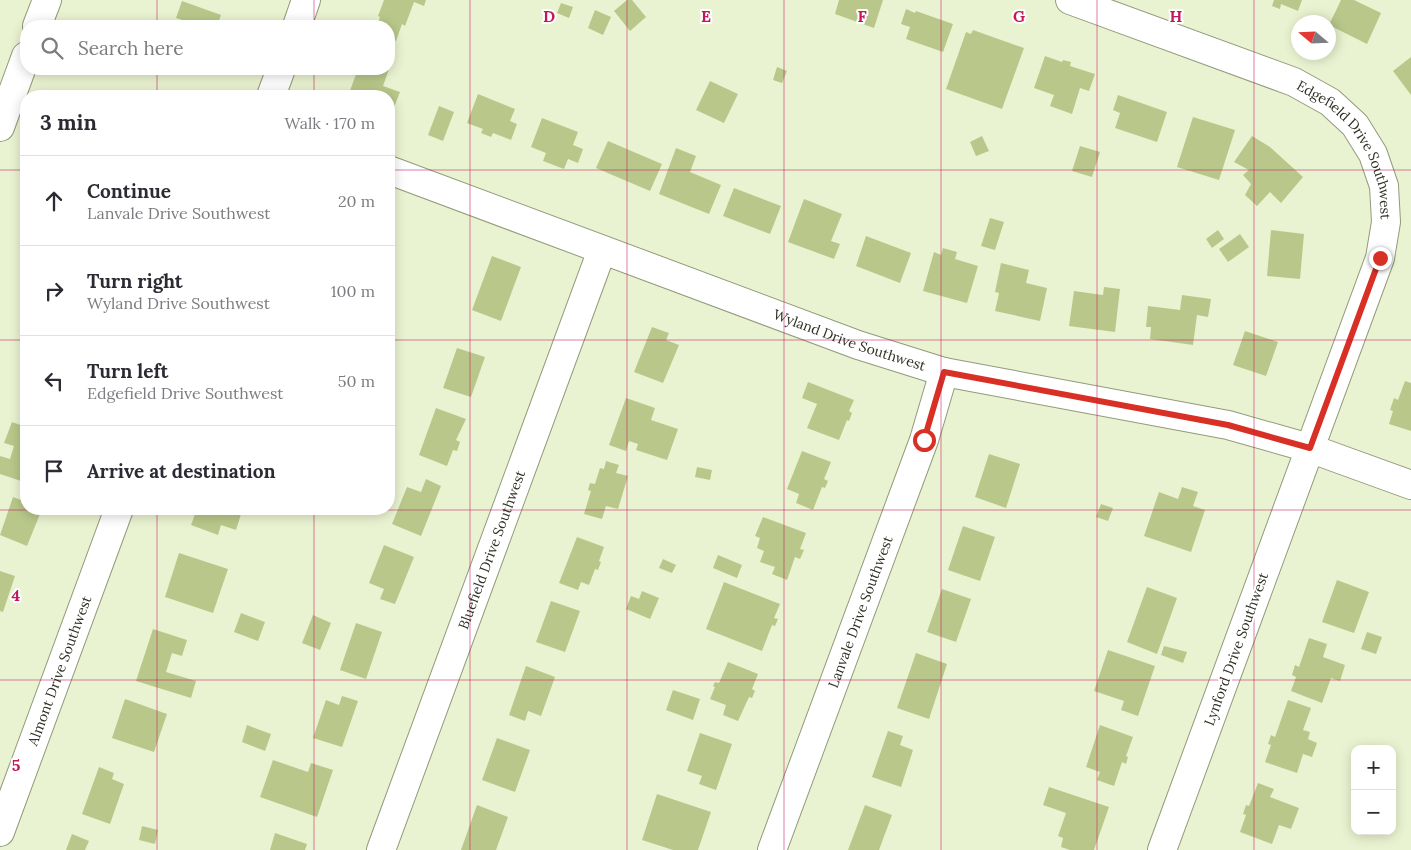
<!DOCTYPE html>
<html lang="en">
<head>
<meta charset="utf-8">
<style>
  :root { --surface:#fff; --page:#f7f7f7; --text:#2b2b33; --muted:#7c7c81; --line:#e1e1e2 }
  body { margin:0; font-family:Lora,serif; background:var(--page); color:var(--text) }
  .controls { position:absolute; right:15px; bottom:15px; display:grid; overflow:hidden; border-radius:10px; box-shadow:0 2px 12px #0003 }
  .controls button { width:45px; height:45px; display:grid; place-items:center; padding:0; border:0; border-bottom:1px solid var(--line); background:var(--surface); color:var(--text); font:25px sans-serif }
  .compass { position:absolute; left:1291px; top:15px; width:45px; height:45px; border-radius:50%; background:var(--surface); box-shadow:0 2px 12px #0003; rotate:289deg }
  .stop { position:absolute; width:15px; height:15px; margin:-11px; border:4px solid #d93025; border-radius:50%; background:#fff }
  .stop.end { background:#d93025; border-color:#fff; box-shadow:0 1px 5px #0008 }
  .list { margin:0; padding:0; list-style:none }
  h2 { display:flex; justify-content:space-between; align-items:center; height:65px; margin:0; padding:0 20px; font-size:21px }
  h2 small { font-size:16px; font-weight:400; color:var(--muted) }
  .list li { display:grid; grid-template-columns:32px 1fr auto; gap:15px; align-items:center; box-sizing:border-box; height:90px; padding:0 20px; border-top:1px solid var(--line) }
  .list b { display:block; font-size:19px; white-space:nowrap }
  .list p { margin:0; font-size:16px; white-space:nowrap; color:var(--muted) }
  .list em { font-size:16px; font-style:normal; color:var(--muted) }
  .icon { flex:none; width:28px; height:28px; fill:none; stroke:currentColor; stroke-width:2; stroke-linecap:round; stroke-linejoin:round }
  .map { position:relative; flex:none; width:1411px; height:850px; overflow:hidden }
  .search { position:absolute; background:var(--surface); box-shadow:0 2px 12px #0003; left:20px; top:20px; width:375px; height:55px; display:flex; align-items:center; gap:12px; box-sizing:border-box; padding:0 18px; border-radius:20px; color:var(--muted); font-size:19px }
  .panel { position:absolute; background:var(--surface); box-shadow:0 2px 12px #0003; left:20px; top:90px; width:375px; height:425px; border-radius:20px }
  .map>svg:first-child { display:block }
</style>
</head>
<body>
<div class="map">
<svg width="1411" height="850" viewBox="0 0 1411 850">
  <rect width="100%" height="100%" fill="#eaf3d1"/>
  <g fill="#b9c88a">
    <polygon points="384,0 426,0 424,6 414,2 405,26 402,24 396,41 389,39 389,26 377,26 380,17 378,16"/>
    <polygon points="627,0 632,0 646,17 630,31 614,11"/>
    <polygon points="839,0 883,0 874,28 835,14"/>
    <polygon points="1274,0 1302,0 1298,11 1281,4 1280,9 1272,6"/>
    <polygon points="1341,0 1354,0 1381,13 1367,44 1329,25"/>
    <polygon points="182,1 221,15 217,26 188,26 189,22 176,18"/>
    <polygon points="561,3 573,7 569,18 557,13"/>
    <polygon points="906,9 915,13 916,11 953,24 943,52 906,39 910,27 901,24"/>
    <polygon points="595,10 611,17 603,35 588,28"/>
    <polygon points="973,30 1024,48 1002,109 946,89 966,32 971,34"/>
    <polygon points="1045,56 1062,62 1063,60 1071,62 1070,66 1095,74 1089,91 1080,88 1072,114 1050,106 1054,95 1034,88"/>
    <polygon points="1411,57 1411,95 1393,71"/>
    <polygon points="777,67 787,71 782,83 773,80"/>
    <polygon points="358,69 389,69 383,86 400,92 393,110 389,109 389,96 348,96"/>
    <polygon points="710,81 738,94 724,123 696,110"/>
    <polygon points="478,94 515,109 510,121 517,124 511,140 493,133 491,137 481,133 483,129 467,123"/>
    <polygon points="1118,95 1167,112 1157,142 1115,128 1120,113 1113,110"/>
    <polygon points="439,106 454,112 443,141 428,135"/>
    <polygon points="1193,117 1235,130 1219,180 1177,167"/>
    <polygon points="542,118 578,132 573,145 583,149 578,163 568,159 564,169 543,161 546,153 531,147"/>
    <polygon points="982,136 989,151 976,156 970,142"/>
    <polygon points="1252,136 1270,147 1303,177 1281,203 1270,192 1257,206 1245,195 1251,184 1243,175 1249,170 1234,162"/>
    <polygon points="608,141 662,164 650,191 596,168"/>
    <polygon points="1080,146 1100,152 1092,177 1072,171"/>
    <polygon points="676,148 696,156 690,172 721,185 709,214 659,194"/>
    <polygon points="734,188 781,206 770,234 723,216"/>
    <polygon points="804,199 842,214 831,241 840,244 834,259 788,242"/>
    <polygon points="990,218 1004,222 995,250 981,246"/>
    <polygon points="1218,230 1224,239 1212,248 1206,239"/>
    <polygon points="1271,230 1304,234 1300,279 1267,276"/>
    <polygon points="1240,234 1249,247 1228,262 1219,249"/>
    <polygon points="866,236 911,253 900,283 856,266"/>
    <polygon points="943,248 957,252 955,259 978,266 967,303 923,291 934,252 941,255"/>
    <polygon points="492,256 521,267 501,321 472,310"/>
    <polygon points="1001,263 1029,270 1026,283 1047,288 1040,321 995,311 999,293 995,292"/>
    <polygon points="1104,287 1120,289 1115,332 1069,326 1074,291 1103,295"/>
    <polygon points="1182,295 1211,299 1208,317 1197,315 1193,345 1150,339 1151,327 1146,327 1148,306 1180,310"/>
    <polygon points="652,327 669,333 666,340 679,345 663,383 634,372"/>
    <polygon points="1245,331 1278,342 1266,376 1233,365"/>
    <polygon points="457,348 485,357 471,397 443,388"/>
    <polygon points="1405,381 1411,383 1411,431 1389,424 1393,411 1390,410 1394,398 1398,400"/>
    <polygon points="808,382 854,400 849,411 852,413 849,421 847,420 839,440 807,428 817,404 802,398"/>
    <polygon points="626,398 655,408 651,420 678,429 667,460 636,450 638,444 629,441 626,451 609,445"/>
    <polygon points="436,408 466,419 456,440 460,442 457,451 453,450 447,466 419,455"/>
    <polygon points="12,422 26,427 26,476 24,482 0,474 0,456 10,459 14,446 4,443"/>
    <polygon points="802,451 831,462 824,479 828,481 825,488 822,487 813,510 796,503 799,494 787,489"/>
    <polygon points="989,454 1020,464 1006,508 975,497"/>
    <polygon points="606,461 619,465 616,473 628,476 618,509 606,506 602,519 584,514 591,491 588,490 590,483 595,484 600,468 604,469"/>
    <polygon points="697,467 712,470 710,480 695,477"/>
    <polygon points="426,479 441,486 421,536 392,524 407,487 421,492"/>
    <polygon points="1182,487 1198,492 1193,506 1205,510 1191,552 1144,536 1159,492 1178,499"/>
    <polygon points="13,497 26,502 26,509 42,509 27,546 0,535"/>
    <polygon points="1101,504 1113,508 1108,521 1096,517"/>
    <polygon points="197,509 237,509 236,512 241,514 236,530 221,525 218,535 191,525"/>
    <polygon points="763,517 806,533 800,549 804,550 800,559 795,557 787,580 772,574 775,567 760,562 764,551 757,548 760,538 755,536"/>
    <polygon points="963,526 995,537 980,581 948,570"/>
    <polygon points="577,537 604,547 599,561 601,562 598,570 595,569 589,585 581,582 578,590 559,583"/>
    <polygon points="384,545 414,557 395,604 380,599 384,589 369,583"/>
    <polygon points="179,553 228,569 213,613 165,597"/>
    <polygon points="718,555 742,565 737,578 713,568"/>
    <polygon points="663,559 676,565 672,573 659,568"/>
    <polygon points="0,571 15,576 3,612 0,611"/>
    <polygon points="1337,580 1369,592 1354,633 1322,622"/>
    <polygon points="724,582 780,604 774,618 778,619 775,626 772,625 762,651 706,629"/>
    <polygon points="1147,587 1177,598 1157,654 1127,642"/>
    <polygon points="942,589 971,599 956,642 927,632"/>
    <polygon points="642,591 659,598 650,619 626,609 631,596 639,599"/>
    <polygon points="551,601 580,611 565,652 536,642"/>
    <polygon points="241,613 265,622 258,641 234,632"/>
    <polygon points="313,615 331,623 320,650 302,643"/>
    <polygon points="356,623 382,632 366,679 340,670"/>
    <polygon points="153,629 187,640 182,656 172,653 166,672 196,681 191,698 136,681"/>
    <polygon points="1367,632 1382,637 1376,654 1361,649"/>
    <polygon points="1309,638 1327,644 1323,657 1345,665 1340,681 1331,678 1322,703 1291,691 1296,677 1292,675 1295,665 1299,667"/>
    <polygon points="1164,646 1187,652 1183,663 1161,655"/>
    <polygon points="1108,650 1155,666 1138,716 1121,710 1124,701 1094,691"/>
    <polygon points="916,653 947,664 929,719 897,708"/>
    <polygon points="728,662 758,674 752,689 755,691 752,698 749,697 738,721 723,715 726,705 710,699 715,687 713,686 715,682 719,683"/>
    <polygon points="526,666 555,677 541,716 528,711 525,721 509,715"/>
    <polygon points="673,690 700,699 693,720 666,710"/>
    <polygon points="342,696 358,701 342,747 313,738 326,700 339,705"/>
    <polygon points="125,699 167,714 154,752 112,738"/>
    <polygon points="1288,700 1311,708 1303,730 1310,732 1308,739 1317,743 1312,757 1303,754 1297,773 1265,762 1271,745 1268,744 1271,735 1275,737"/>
    <polygon points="247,725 271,734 265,751 242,742"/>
    <polygon points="1100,725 1133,737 1126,756 1128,757 1126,764 1122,762 1114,786 1097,780 1100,772 1086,767"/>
    <polygon points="888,731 903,736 900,745 913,750 901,787 872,777"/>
    <polygon points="700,733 732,744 716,790 699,784 702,776 687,771"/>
    <polygon points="497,738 530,750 515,792 482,780"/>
    <polygon points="273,760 308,772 311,763 333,770 317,817 260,797"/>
    <polygon points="99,767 114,773 112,779 124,784 110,824 82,814"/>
    <polygon points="1258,783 1274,789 1270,797 1299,808 1291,829 1279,825 1272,844 1240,832 1246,815 1243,814 1246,805 1249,806"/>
    <polygon points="1049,787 1109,807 1094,850 1070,850 1061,847 1063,838 1058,836 1066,813 1043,805"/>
    <polygon points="657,794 711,812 698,850 673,850 642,840"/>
    <polygon points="477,805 508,817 496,850 461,850"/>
    <polygon points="865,805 892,815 879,850 848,850"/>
    <polygon points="142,826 158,830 155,844 139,840"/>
    <polygon points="275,833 307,844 305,850 270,850"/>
    <polygon points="72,834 89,841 85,850 66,850"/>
  </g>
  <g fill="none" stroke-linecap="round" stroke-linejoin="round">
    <defs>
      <g id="minor">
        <path id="s1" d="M1070 0 1294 82 1330 102 1355 125 1373 154 1384 186 1386 222 1380 258 1162 850"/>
        <polyline points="37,26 47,0"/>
        <polyline points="297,26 306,0"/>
        <polyline points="271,96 281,69"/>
        <polyline points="0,127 26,56"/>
        <path id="s2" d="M389 170 858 345 944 372 1228 425 1309 448 1411 485"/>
        <path id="s3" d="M0 832 119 509"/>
        <path id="s4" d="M381 850 602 250"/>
        <path id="s5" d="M772 850 924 440 944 372"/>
      </g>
    </defs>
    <use href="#minor" stroke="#929a7a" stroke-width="30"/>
    <use href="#minor" stroke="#fff" stroke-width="28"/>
  </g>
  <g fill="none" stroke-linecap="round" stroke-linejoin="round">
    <polyline stroke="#d93025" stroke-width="6" points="924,440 944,372 1228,425 1310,448 1380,258"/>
  </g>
  <path fill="none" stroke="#c2185b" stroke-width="1" stroke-opacity="0.55" d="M157 0V26M314 0V26M470 0V850M627 0V850M784 0V850M941 0V850M1097 0V850M1254 0V850M157 69V96M314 69V96M0 170H26M389 170H1411M0 340H26M389 340H1411M157 509V850M314 509V850M0 510H1411M0 680H1411"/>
  <g text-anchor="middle" stroke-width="4" stroke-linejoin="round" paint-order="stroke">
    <g font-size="14" fill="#2e3124" stroke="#fff">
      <text dy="5" stroke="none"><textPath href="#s1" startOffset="329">Edgefield Drive Southwest</textPath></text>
      <text dy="5" stroke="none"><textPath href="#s2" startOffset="491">Wyland Drive Southwest</textPath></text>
      <text dy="5" stroke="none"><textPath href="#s4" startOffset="320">Bluefield Drive Southwest</textPath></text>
      <text dy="5" stroke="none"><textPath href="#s5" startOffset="254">Lanvale Drive Southwest</textPath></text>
      <text transform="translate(1236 649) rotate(-70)" y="5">Lynford Drive Southwest</text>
      <text dy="5" stroke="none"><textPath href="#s3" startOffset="172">Almont Drive Southwest</textPath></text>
    </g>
  </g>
  <g font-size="16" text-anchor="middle" font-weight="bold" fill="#c2185b" stroke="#fff" stroke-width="4" stroke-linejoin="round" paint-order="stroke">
    <text x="549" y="22">D</text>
    <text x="706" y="22">E</text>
    <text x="862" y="22">F</text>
    <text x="1019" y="22">G</text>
    <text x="1176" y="22">H</text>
    <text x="16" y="601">4</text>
    <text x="16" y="771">5</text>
  </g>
</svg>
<div class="controls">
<button>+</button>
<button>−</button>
</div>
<svg class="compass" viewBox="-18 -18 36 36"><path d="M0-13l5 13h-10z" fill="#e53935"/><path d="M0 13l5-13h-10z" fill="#7c7c81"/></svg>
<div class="stop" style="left:924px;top:440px"></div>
<div class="stop end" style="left:1380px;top:258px"></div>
<div class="search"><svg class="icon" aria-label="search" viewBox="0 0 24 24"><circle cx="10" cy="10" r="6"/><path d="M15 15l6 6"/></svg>Search here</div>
<section class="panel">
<h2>3 min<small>Walk · 170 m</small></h2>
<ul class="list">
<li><svg class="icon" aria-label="ahead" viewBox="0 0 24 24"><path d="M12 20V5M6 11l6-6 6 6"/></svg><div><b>Continue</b><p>Lanvale Drive Southwest</p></div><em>20 m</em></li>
<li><svg class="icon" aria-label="right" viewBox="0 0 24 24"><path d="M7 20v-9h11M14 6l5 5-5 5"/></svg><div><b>Turn right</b><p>Wyland Drive Southwest</p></div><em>100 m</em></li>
<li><svg class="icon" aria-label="left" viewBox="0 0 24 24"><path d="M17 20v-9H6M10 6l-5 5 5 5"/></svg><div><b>Turn left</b><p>Edgefield Drive Southwest</p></div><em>50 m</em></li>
<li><svg class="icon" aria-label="arrive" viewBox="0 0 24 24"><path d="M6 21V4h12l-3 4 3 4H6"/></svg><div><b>Arrive at destination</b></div></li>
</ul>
</section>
</div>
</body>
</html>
